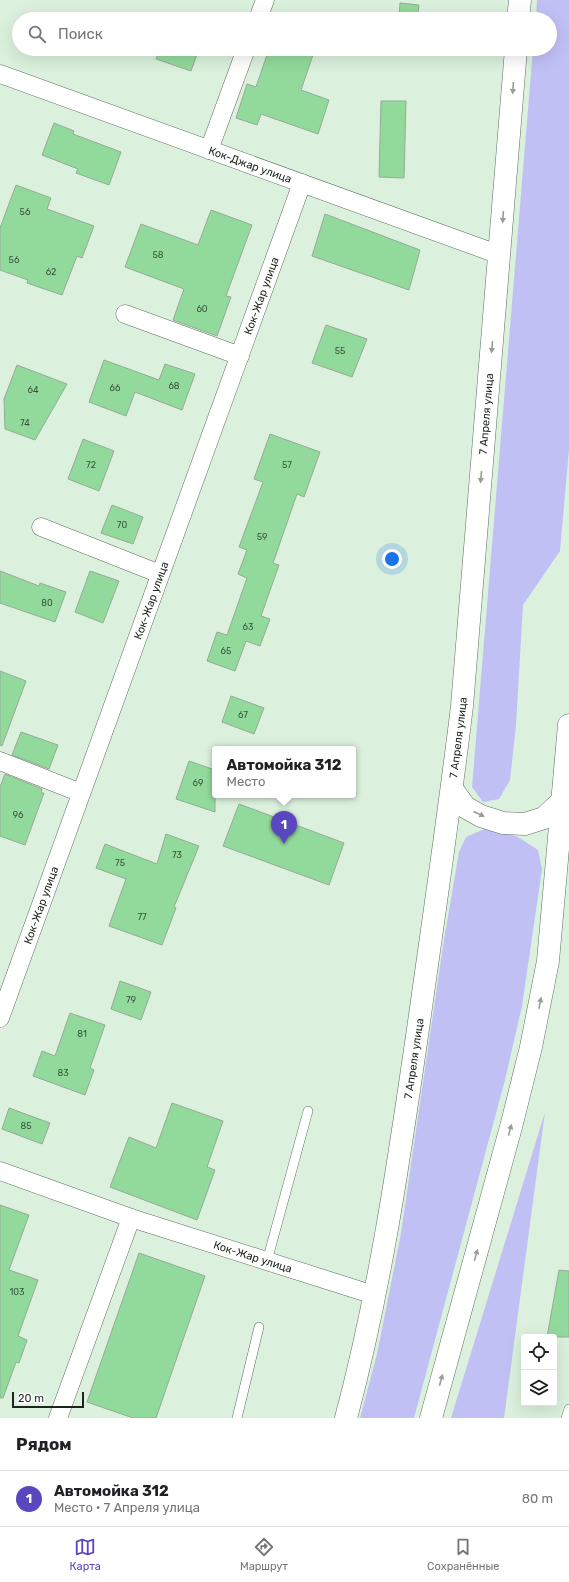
<!DOCTYPE html>
<html lang="ru">
<head>
<meta charset="utf-8">
<style>
  :root { --surface:#fff; --page:#f6f6f6; --text:#202124; --muted:#757577; --line:#e0e0e0; --accent:#5947c0 }
  body { margin:0; font-family:Rubik,sans-serif; background:var(--page); color:var(--text) }
  .controls { position:absolute; right:12px; bottom:12px; display:grid; overflow:hidden; border-radius:4px; box-shadow:0 4px 16px #0002 }
  .controls button { width:36px; height:36px; display:grid; place-items:center; padding:0; border:0; border-bottom:1px solid var(--line); background:var(--surface); color:var(--text); font:20px sans-serif }
  .scale { position:absolute; left:12px; bottom:10px; width:72px; box-sizing:border-box; padding-left:4px; border:2px solid #1c241c; border-top:0; font-size:11px; line-height:14px; white-space:nowrap; color:#1c241c; -webkit-text-stroke:3px #fff; paint-order:stroke }
  .you { position:absolute; left:392px; top:559px; width:14px; height:14px; margin:-10px; border:3px solid #fff; border-radius:50%; background:#1a73e8; box-shadow:0 0 0 6px #1a73e833 }
  .badge { display:grid; place-items:center; width:26px; height:26px; border-radius:50%; background:var(--accent); color:#fff; font-size:13px; font-weight:700 }
  .pin { position:absolute; translate:-50% -33px; filter:drop-shadow(0 1px 2px #0008) }
  .pin::after { content:''; position:absolute; top:21px; width:14px; height:12px; background:inherit; clip-path:polygon(0 0,100% 0,50% 100%) }
  .popup { position:absolute; left:212px; top:746px; width:144px; height:52px; box-sizing:border-box; display:grid; place-content:center; border-radius:4px; background:var(--surface); filter:drop-shadow(0 1px 3px #0005); font-size:13px; white-space:nowrap; color:var(--muted) }
  .popup b { font-size:15px; color:var(--text) }
  .popup::after { content:''; position:absolute; left:50%; top:100%; margin-left:-8px; border:8px solid transparent; border-top-color:var(--surface) }
  .list { margin:0; padding:0; list-style:none }
  h2 { display:flex; justify-content:space-between; align-items:center; height:52px; margin:0; padding:0 16px; font-size:17px }
  h2 small { font-size:13px; font-weight:400; color:var(--muted) }
  .list li { display:grid; grid-template-columns:26px 1fr auto; gap:12px; align-items:center; box-sizing:border-box; height:56px; padding:0 16px; border-top:1px solid var(--line) }
  .list b { display:block; font-size:15px; white-space:nowrap }
  .list p { margin:0; font-size:13px; white-space:nowrap; color:var(--muted) }
  .list em { font-size:13px; font-style:normal; color:var(--muted) }
  .icon { flex:none; width:22px; height:22px; fill:none; stroke:currentColor; stroke-width:2; stroke-linecap:round; stroke-linejoin:round }
  .map { position:relative; flex:none; width:569px; height:1418px; overflow:hidden }
  .search { position:absolute; background:var(--surface); box-shadow:0 4px 16px #0002; left:12px; right:12px; top:12px; height:44px; display:flex; align-items:center; gap:10px; box-sizing:border-box; padding:0 14px; border-radius:22px; color:var(--muted); font-size:15px }
  .sheet { height:108px; background:var(--surface) }
  nav { display:flex; justify-content:space-around; align-items:center; box-sizing:border-box; height:56px; border-top:1px solid var(--line); background:var(--surface); font-size:11px; color:var(--muted) }
  nav a { display:grid; justify-items:center; gap:2px }
  nav .on { color:var(--accent) }
  .map>svg:first-child { display:block }
</style>
</head>
<body>
<div class="map">
<svg width="569" height="1418" viewBox="0 0 569 1418">
  <rect width="100%" height="100%" fill="#dbf1dd"/>
  <g fill="#c0c0f5">
    <polygon points="537,0 569,0 569,449 560,551 523,605 516,725 510,780 499,799 483,802 472,787 533,49 550,49 550,19 536,19"/>
    <polygon points="489,827 518,837 538,850 542,869 522,1006 505,1080 414,1418 360,1418 377,1354 401,1233 443,946 459,852 466,837"/>
    <polygon points="545,1112 504,1418 451,1418"/>
  </g>
  <g fill="#92da9b" stroke="#96aa97">
    <polygon points="400,3 419,5 417,19 399,19"/>
    <polygon points="160,49 199,49 191,71 156,59"/>
    <polygon points="269,49 315,49 301,90 329,100 318,134 261,114 257,125 236,118 247,84 256,87"/>
    <polygon points="396,49 415,49 414,53 396,51"/>
    <polygon points="381,101 406,101 404,178 379,177"/>
    <polygon points="54,123 74,131 73,134 121,152 109,185 76,173 78,169 42,155"/>
    <polygon points="16,185 51,198 47,209 94,226 82,258 77,256 62,295 27,283 28,280 0,270 0,228"/>
    <polygon points="211,210 252,225 226,296 231,297 217,336 173,320 184,289 125,267 141,224 198,245"/>
    <polygon points="325,214 420,250 409,290 312,256"/>
    <polygon points="326,325 367,339 352,377 312,363"/>
    <polygon points="104,360 159,380 165,364 195,374 182,410 135,392 126,416 89,402"/>
    <polygon points="17,365 67,384 35,440 5,429 4,399"/>
    <polygon points="270,434 320,452 304,497 297,494 273,563 279,565 261,616 270,619 260,646 246,641 235,671 207,661 217,632 227,635 247,578 238,574 247,550 239,547 263,482 254,479"/>
    <polygon points="83,439 114,451 99,491 68,479"/>
    <polygon points="112,505 143,517 133,544 101,533"/>
    <polygon points="0,571 39,586 40,583 66,592 55,622 0,603"/>
    <polygon points="90,571 119,581 103,623 75,612"/>
    <polygon points="0,671 26,681 2,746 0,745"/>
    <polygon points="231,696 264,708 254,734 222,722"/>
    <polygon points="21,732 58,745 49,769 12,755"/>
    <polygon points="189,761 215,770 215,812 176,799"/>
    <polygon points="5,774 42,789 41,793 44,793 25,845 0,836 0,787"/>
    <polygon points="239,804 344,843 329,885 223,846"/>
    <polygon points="166,834 199,846 174,907 176,908 162,945 109,926 126,879 96,868 105,844 157,864"/>
    <polygon points="120,981 151,992 141,1020 111,1009"/>
    <polygon points="70,1013 105,1025 90,1068 94,1070 85,1095 33,1076 42,1051 55,1056"/>
    <polygon points="172,1103 223,1121 207,1167 215,1170 197,1220 110,1187 129,1137 156,1148"/>
    <polygon points="9,1108 50,1123 42,1144 2,1129"/>
    <polygon points="0,1205 29,1215 9,1270 38,1280 18,1336 27,1340 19,1363 16,1362 3,1398 0,1398"/>
    <polygon points="139,1253 205,1276 156,1418 133,1418 87,1402"/>
    <polygon points="559,1270 569,1271 569,1337 547,1337"/>
  </g>
  <g fill="none" stroke-linecap="round" stroke-linejoin="round">
    <defs>
      <g id="service">
        <polyline points="267,1261 308,1111"/>
        <polyline points="237,1418 259,1327"/>
        <polyline points="566,1418 569,1409"/>
      </g>
      <g id="minor">
        <polyline points="258,19 265,0"/>
        <path id="s1" d="M0 74 500 255"/>
        <polyline points="209,150 246,49"/>
        <polyline points="125,314 240,356"/>
        <polyline points="41,527 160,574"/>
        <polyline points="0,761 81,793"/>
        <path id="s2" d="M0 1018 302 183"/>
        <path id="s3" d="M0 1171 131 1218 374 1295"/>
        <polyline points="58,1418 131,1218"/>
      </g>
      <g id="primary">
        <polyline points="518,19 520,0"/>
        <polyline points="452,789 465,807 481,816 503,823 525,824 544,818 563,800"/>
        <path id="s4" d="M346 1418C380 1291 399 1160 418 1029 433 922 449 814 462 706L516 49"/>
        <polyline points="431,1418 511,1127 531,1047 548,961 569,725"/>
      </g>
    </defs>
    <use href="#service" stroke="#5d705f" stroke-width="10"/>
    <use href="#minor" stroke="#5d705f" stroke-width="19"/>
    <use href="#primary" stroke="#5d705f" stroke-width="23"/>
    <use href="#service" stroke="#fff" stroke-width="9"/>
    <use href="#minor" stroke="#fff" stroke-width="18"/>
    <use href="#primary" stroke="#fff" stroke-width="22"/>
  </g>
  <defs><path id="oneway-solid" d="M-6-.8H1V-3.2L6.5 0L1 3.2V.8H-6Z"/></defs>
  <g fill="#999c99">
    <use href="#oneway-solid" transform="translate(513 88) rotate(94)"/>
    <use href="#oneway-solid" transform="translate(503 217) rotate(94)"/>
    <use href="#oneway-solid" transform="translate(492 347) rotate(95)"/>
    <use href="#oneway-solid" transform="translate(481 477) rotate(95)"/>
    <use href="#oneway-solid" transform="translate(479 814) rotate(25)"/>
    <use href="#oneway-solid" transform="translate(540 1003) rotate(-79)"/>
    <use href="#oneway-solid" transform="translate(510 1130) rotate(-75)"/>
    <use href="#oneway-solid" transform="translate(476 1255) rotate(-75)"/>
    <use href="#oneway-solid" transform="translate(441 1380) rotate(-75)"/>
  </g>
  <g text-anchor="middle" stroke-width="3" stroke-linejoin="round" paint-order="stroke">
    <g font-size="9" fill="#3a523c">
      <text x="25" y="215">56</text>
      <text x="158" y="258">58</text>
      <text x="14" y="263">56</text>
      <text x="51" y="275">62</text>
      <text x="202" y="312">60</text>
      <text x="340" y="354">55</text>
      <text x="174" y="389">68</text>
      <text x="115" y="391">66</text>
      <text x="33" y="393">64</text>
      <text x="25" y="426">74</text>
      <text x="91" y="468">72</text>
      <text x="287" y="468">57</text>
      <text x="122" y="528">70</text>
      <text x="262" y="540">59</text>
      <text x="47" y="606">80</text>
      <text x="248" y="630">63</text>
      <text x="226" y="654">65</text>
      <text x="243" y="718">67</text>
      <text x="198" y="786">69</text>
      <text x="18" y="818">96</text>
      <text x="177" y="858">73</text>
      <text x="120" y="866">75</text>
      <text x="142" y="920">77</text>
      <text x="131" y="1003">79</text>
      <text x="82" y="1037">81</text>
      <text x="63" y="1076">83</text>
      <text x="26" y="1129">85</text>
      <text x="17" y="1295">103</text>
    </g>
    <g font-size="11" fill="#1c241c" stroke="#fff">
      <text dy="4" stroke="none"><textPath href="#s1" startOffset="266">Кок-Джар улица</textPath></text>
      <text dy="4" stroke="none"><textPath href="#s2" startOffset="768">Кок-Жар улица</textPath></text>
      <text dy="4" stroke="none"><textPath href="#s4" startOffset="1015">7 Апреля улица</textPath></text>
      <text dy="4" stroke="none"><textPath href="#s2" startOffset="444">Кок-Жар улица</textPath></text>
      <text dy="4" stroke="none"><textPath href="#s4" startOffset="690">7 Апреля улица</textPath></text>
      <text dy="4" stroke="none"><textPath href="#s2" startOffset="120">Кок-Жар улица</textPath></text>
      <text dy="4" stroke="none"><textPath href="#s4" startOffset="366">7 Апреля улица</textPath></text>
      <text dy="4" stroke="none"><textPath href="#s3" startOffset="267">Кок-Жар улица</textPath></text>
    </g>
  </g>
</svg>
<div class="controls">
<button><svg class="icon" aria-label="locate" viewBox="0 0 24 24"><circle cx="12" cy="12" r="6"/><path d="M12 2v4M12 18v4M2 12h4M18 12h4"/></svg></button>
<button><svg class="icon" aria-label="layers" viewBox="0 0 24 24"><path d="M12 4l9 5-9 5-9-5zM3 14l9 5 9-5"/></svg></button>
</div>
<div class="scale">20 m</div>
<div class="you"></div>
<div class="pin badge" style="left:284px;top:844px">1</div>
<div class="popup"><b>Автомойка 312</b>Место</div>
<div class="search"><svg class="icon" aria-label="search" viewBox="0 0 24 24"><circle cx="10" cy="10" r="6"/><path d="M15 15l6 6"/></svg>Поиск</div>
</div>
<section class="sheet">
<h2>Рядом<small></small></h2>
<ul class="list">
<li><span class="badge">1</span><div><b>Автомойка 312</b><p>Место · 7 Апреля улица</p></div><em>80 m</em></li>
</ul>
</section>
<nav>
<a class="on"><svg class="icon" aria-label="map" viewBox="0 0 24 24"><path d="M3 6l6-2 6 2 6-2v14l-6 2-6-2-6 2zM9 4v14M15 6v14"/></svg>Карта</a>
<a><svg class="icon" aria-label="directions" viewBox="0 0 24 24"><path d="M12 3l9 9-9 9-9-9zM9 14v-3h6M13 9l2 2-2 2"/></svg>Маршрут</a>
<a><svg class="icon" aria-label="saved" viewBox="0 0 24 24"><path d="M7 4h10v16l-5-4-5 4z"/></svg>Сохранённые</a>
</nav>
</body>
</html>
